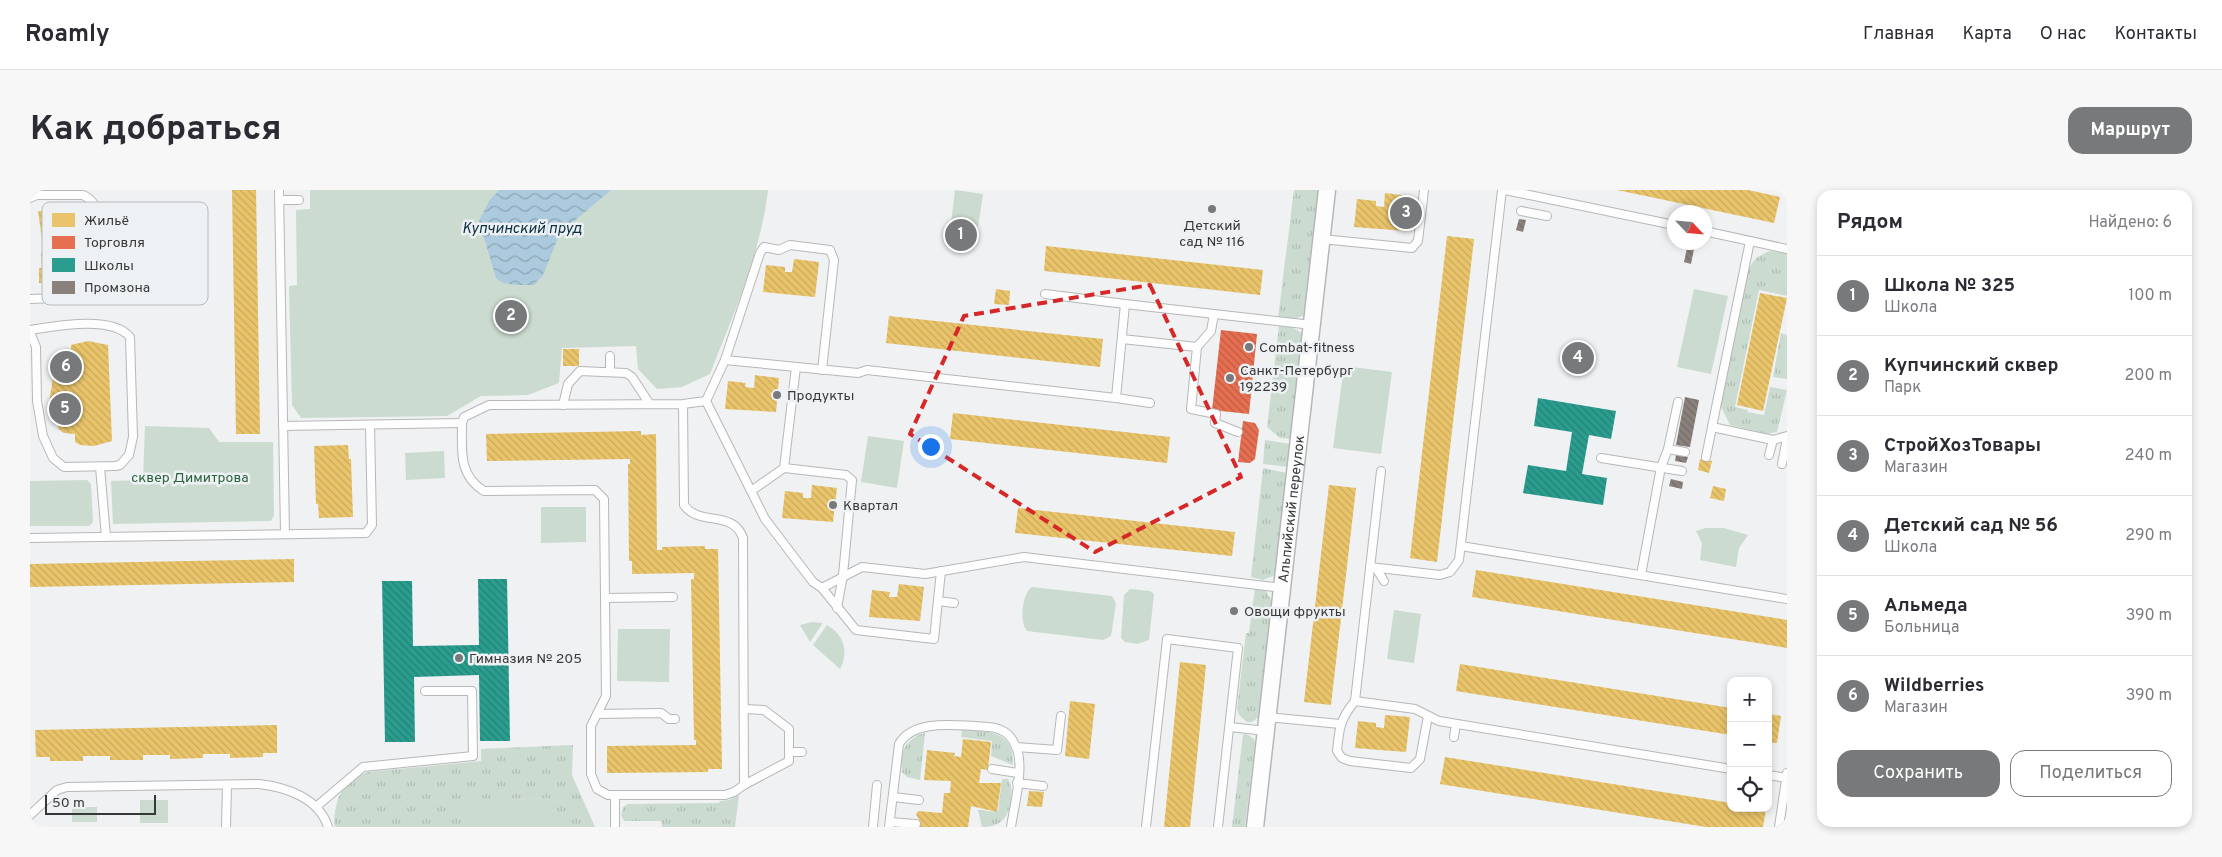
<!DOCTYPE html>
<html lang="ru">
<head>
<meta charset="utf-8">
<style>
  :root { --surface:#fff; --page:#f7f7f7; --text:#2b2b33; --muted:#7c7c81; --line:#e1e1e2; --accent:#77797a }
  body { margin:0; font-family:Overpass,sans-serif; background:var(--page); color:var(--text) }
  .controls { position:absolute; right:15px; bottom:15px; display:grid; overflow:hidden; border-radius:10px; box-shadow:0 2px 8px #0003 }
  .controls button { width:45px; height:45px; display:grid; place-items:center; padding:0; border:0; border-bottom:1px solid var(--line); background:var(--surface); color:var(--text); font:25px sans-serif }
  .compass { position:absolute; left:1637px; top:15px; width:45px; height:45px; border-radius:50%; background:var(--surface); box-shadow:0 2px 8px #0003; rotate:116deg }
  .scale { position:absolute; left:15px; bottom:12px; width:111px; box-sizing:border-box; padding-left:5px; border:2px solid #363839; border-top:0; font-size:14px; line-height:18px; white-space:nowrap; color:#363839; -webkit-text-stroke:4px #eef1f4; paint-order:stroke }
  .you { position:absolute; left:900px; top:256px; width:18px; height:18px; margin:-12px; border:4px solid #fff; border-radius:50%; background:#1a73e8; box-shadow:0 0 0 8px #1a73e833 }
  .badge { display:grid; place-items:center; width:32px; height:32px; border-radius:50%; background:var(--accent); color:#fff; font-size:16px; font-weight:700 }
  .pin { position:absolute; translate:-50% -50%; border:2px solid #fff; box-shadow:0 1px 5px #0006 }
  .list { margin:0; padding:0; list-style:none }
  h2 { display:flex; justify-content:space-between; align-items:center; height:65px; margin:0; padding:0 20px; font-size:21px }
  h2 small { font-size:16px; font-weight:400; color:var(--muted) }
  .list li { display:grid; grid-template-columns:32px 1fr auto; gap:15px; align-items:center; box-sizing:border-box; height:80px; padding:0 20px; border-top:1px solid var(--line) }
  .list b { display:block; font-size:19px; white-space:nowrap }
  .list p { margin:0; font-size:16px; white-space:nowrap; color:var(--muted) }
  .list em { font-size:16px; font-style:normal; color:var(--muted) }
  .actions { display:flex; gap:10px; padding:15px 20px }
  .actions a { flex:1; padding:11px 0; border:1px solid var(--accent); border-radius:15px; text-align:center; font-size:18px; color:var(--accent) }
  .actions .main { background:var(--accent); color:#fff }
  .icon { flex:none; width:28px; height:28px; fill:none; stroke:currentColor; stroke-width:2; stroke-linecap:round; stroke-linejoin:round }
  .map { position:relative; flex:none; width:1757px; height:637px; overflow:hidden; border-radius:15px }
  header { display:flex; align-items:center; gap:30px; box-sizing:border-box; height:70px; padding:0 25px; background:var(--surface); border-bottom:1px solid var(--line) }
  header strong { font-size:24px }
  nav { display:flex; gap:28px; margin-inline-start:auto; font-size:18px }
  .intro { display:flex; align-items:center; justify-content:space-between; box-sizing:border-box; height:120px; padding:0 30px }
  h1 { margin:0; font-size:35px }
  .button { padding:12px 22px; border-radius:15px; background:var(--accent); color:#fff; font-size:18px; font-weight:700 }
  main { display:flex; gap:30px; padding:0 30px }
  aside { flex:1; background:var(--surface); border-radius:15px; box-shadow:0 2px 8px #0003 }
  .map>svg:first-child { display:block }
</style>
</head>
<body>
<header>
<strong>Roamly</strong>
<nav><a>Главная</a><a>Карта</a><a>О нас</a><a>Контакты</a></nav>
</header>
<div class="intro"><h1>Как добраться</h1><a class="button">Маршрут</a></div>
<main>
<div class="map">
<svg width="1757" height="637" viewBox="0 0 1757 637">
  <defs>
    <pattern id="grass-tufts" width="24" height="20" patternUnits="userSpaceOnUse" patternTransform="scale(1.25)"><rect width="24" height="20" fill="#cbdbd0"/><path d="M3 7l-1-3M5 7V3M7 7l1-3M15 17l-1-3M17 17v-4M19 17l1-3" fill="none" stroke="#afbdb3"/></pattern>
    <pattern id="water-waves" width="16" height="10" patternUnits="userSpaceOnUse" patternTransform="scale(1.25)"><rect width="16" height="10" fill="#abcadd"/><path d="M0 5q4-4 8 0t8 0" fill="none" stroke="#8ca5b4"/></pattern>
    <pattern id="homes-back-hatch" width="6" height="6" patternUnits="userSpaceOnUse" patternTransform="scale(1.25)"><rect width="6" height="6" fill="#e9c46a"/><path d="M-1 5l2 2M0 0l6 6M5-1l2 2" fill="none" stroke="#c8a95d"/></pattern>
    <pattern id="shops-back-hatch" width="6" height="6" patternUnits="userSpaceOnUse" patternTransform="scale(1.25)"><rect width="6" height="6" fill="#e76f51"/><path d="M-1 5l2 2M0 0l6 6M5-1l2 2" fill="none" stroke="#bc5c44"/></pattern>
    <pattern id="schools-back-hatch" width="6" height="6" patternUnits="userSpaceOnUse" patternTransform="scale(1.25)"><rect width="6" height="6" fill="#2a9d8f"/><path d="M-1 5l2 2M0 0l6 6M5-1l2 2" fill="none" stroke="#258176"/></pattern>
    <pattern id="industry-back-hatch" width="6" height="6" patternUnits="userSpaceOnUse" patternTransform="scale(1.25)"><rect width="6" height="6" fill="#8a817c"/><path d="M-1 5l2 2M0 0l6 6M5-1l2 2" fill="none" stroke="#726b67"/></pattern>
  </defs>
  <rect width="100%" height="100%" fill="#eff1f3"/>
  <g fill="url(#grass-tufts)">
    <polygon points="1264,0 1289,0 1275,125 1264,129 1248,128"/>
    <polygon points="1739,61 1757,63 1757,106 1729,100 1705,217 1718,220 1717,222 1734,225 1740,197 1757,200 1747,242 1736,244 1700,235 1690,215 1718,79 1726,68"/>
    <polygon points="1249,136 1262,137 1273,144 1261,249 1250,248 1237,237"/>
    <polygon points="1751,143 1757,145 1757,189 1743,187"/>
    <polygon points="1235,250 1261,254 1258,277 1233,274"/>
    <polygon points="1233,278 1257,283 1246,385 1233,390 1221,387"/>
    <polygon points="1225,398 1236,401 1243,413 1230,526 1222,532 1217,532 1209,525 1207,519 1216,443 1219,443"/>
    <path d="M932 540C959 542 984 539 983 575L961 566 962 551 931 547Z"/>
    <path d="M895 543 890 590 877 587 872 582C869 562 875 549 895 543Z"/>
    <polygon points="1216,544 1224,549 1225,553 1215,637 1202,637 1213,545"/>
    <path d="M543 555 542 585 565 637H520L519 608 432 610V637H306L304 635C305 608 311 593 338 582L451 571V559Z"/>
    <path d="M972 589H978C982 596 982 601 981 609 979 627 971 637 952 637L948 620 968 622Z"/>
    <polygon points="709,605 705,637 632,637 631,631 594,631 591,625 593,617 598,614 689,613 690,611 699,610"/>
  </g>
  <g fill="#cbdbd0">
    <path d="M280 0H738C731 63 703 125 680 184L652 197 627 199 608 179 606 156 532 158 529 193 498 205 451 206 417 226 271 228 262 215 259 96 267 95 266 20 280 19Z"/>
    <polygon points="925,0 953,4 948,37 921,33"/>
    <polygon points="1664,99 1698,106 1681,184 1647,177"/>
    <polygon points="1314,176 1362,182 1351,264 1303,258"/>
    <polygon points="115,236 179,238 189,252 243,252 244,325 241,331 83,334 81,291 113,290"/>
    <polygon points="838,246 874,251 867,298 831,292"/>
    <polygon points="414,261 415,288 376,290 375,263"/>
    <polygon points="57,290 61,294 63,332 59,336 0,336 0,291"/>
    <polygon points="511,317 556,317 556,352 511,353"/>
    <polygon points="1675,338 1694,338 1718,345 1709,358 1706,377 1670,370 1672,353 1666,341"/>
    <path d="M1002 397 1082 406 1086 413 1081 446 1073 450 997 441C989 433 992 403 1002 397Z"/>
    <polygon points="1100,399 1120,401 1124,404 1119,450 1107,454 1095,452 1091,448 1094,405"/>
    <polygon points="1364,420 1391,424 1384,473 1357,469"/>
    <polygon points="782,432 793,433 780,452 770,435"/>
    <path d="M797 435C814 445 819 462 810 479L783 455Z"/>
    <polygon points="588,439 640,439 639,492 587,491"/>
    <polygon points="520,608 520,637 432,637 432,609"/>
    <rect x="110" y="610" width="28" height="23"/>
    <rect x="42" y="617" width="25" height="15"/>
  </g>
  <polygon fill="url(#water-waves)" points="469,0 581,0 530,43 513,85 504,95 486,95 473,93 466,88 449,31 459,11"/>
  <g fill="url(#homes-back-hatch)">
    <polygon points="202,0 226,0 230,244 206,244"/>
    <polygon points="1587,0 1718,0 1750,7 1744,33"/>
    <polygon points="1355,3 1379,6 1376,41 1324,37 1327,9 1346,11 1346,16 1354,17"/>
    <polygon points="8,21 39,21 40,35 45,35 45,49 49,49 50,64 45,64 46,78 41,78 41,93 9,93 9,78 12,78 11,63 14,63"/>
    <polygon points="1417,46 1444,49 1407,372 1380,368"/>
    <polygon points="1016,56 1233,80 1230,105 1014,81"/>
    <polygon points="764,69 789,72 785,107 733,102 736,75 755,77 755,82 762,82"/>
    <polygon points="966,99 980,101 979,115 964,114"/>
    <polygon points="1730,103 1757,108 1733,221 1707,215"/>
    <polygon points="859,126 1073,149 1070,177 856,153"/>
    <polygon points="58,151 78,155 82,251 64,256 50,255 45,252 45,244 34,243 29,239 19,214 23,187 29,174 37,173 37,165 41,164 41,155"/>
    <rect x="533" y="159" width="16" height="17"/>
    <polygon points="725,185 749,188 746,222 695,219 698,191 716,193 715,197 724,198"/>
    <polygon points="923,223 1140,247 1137,273 920,249"/>
    <polygon points="611,241 611,245 626,244 627,360 632,360 632,357 675,356 675,359 688,359 692,579 678,579 678,582 577,583 577,556 666,555 666,550 664,550 661,389 664,389 664,383 602,384 602,371 599,371 598,274 600,274 600,269 457,271 456,244"/>
    <polygon points="318,255 319,269 321,269 323,327 289,328 288,314 286,314 284,256"/>
    <polygon points="1670,269 1682,271 1679,283 1668,280"/>
    <polygon points="782,295 807,298 803,332 752,328 755,301 773,303 773,308 781,308"/>
    <polygon points="1299,295 1326,298 1301,515 1274,512"/>
    <polygon points="1683,296 1696,299 1694,311 1680,308"/>
    <polygon points="988,318 1205,342 1202,366 985,343"/>
    <polygon points="264,369 264,392 0,397 0,374"/>
    <polygon points="1446,380 1757,430 1757,458 1442,407"/>
    <polygon points="869,394 894,397 890,431 839,427 842,400 860,402 859,407 867,407"/>
    <polygon points="1150,472 1176,475 1168,557 1160,637 1134,637"/>
    <polygon points="1430,474 1701,518 1701,545 1426,501"/>
    <polygon points="1040,511 1065,514 1059,569 1035,566"/>
    <polygon points="1738,524 1751,526 1747,553 1738,552"/>
    <polygon points="1355,525 1380,527 1376,562 1325,558 1328,531 1346,533 1346,537 1354,538"/>
    <polygon points="247,535 247,563 233,563 233,567 200,568 200,564 173,564 173,568 140,569 140,565 113,565 113,570 80,570 80,566 53,566 53,571 20,571 20,567 6,567 5,540"/>
    <polygon points="933,549 961,552 958,580 951,579 949,593 971,593 967,622 941,616 938,637 888,637 889,629 886,625 888,621 912,623 914,603 920,603 921,591 894,590 897,560 925,563 924,566 931,567"/>
    <polygon points="1415,567 1701,613 1701,618 1736,619 1733,637 1676,637 1410,594"/>
    <polygon points="999,601 1014,602 1012,617 997,616"/>
  </g>
  <g fill="url(#shops-back-hatch)">
    <polygon points="1191,140 1227,144 1219,224 1182,220"/>
    <polygon points="1213,231 1225,233 1229,240 1225,269 1220,273 1208,272"/>
    <polygon points="1201,416 1208,417 1207,425 1200,424"/>
  </g>
  <g fill="url(#schools-back-hatch)">
    <polygon points="1508,208 1586,221 1581,249 1559,245 1552,284 1577,288 1573,315 1493,303 1498,275 1536,281 1542,242 1504,236"/>
    <polygon points="448,389 477,389 480,551 450,551 449,485 384,487 385,552 355,552 352,391 382,391 383,456 449,455"/>
  </g>
  <g fill="url(#industry-back-hatch)">
    <polygon points="1489,29 1496,30 1493,42 1486,40"/>
    <polygon points="1657,58 1664,59 1661,74 1654,72"/>
    <polygon points="1655,207 1669,210 1660,257 1646,255"/>
    <polygon points="1646,265 1658,267 1656,273 1645,271"/>
    <polygon points="1641,289 1653,292 1652,299 1639,296"/>
  </g>
  <g fill="none" stroke-linecap="round" stroke-linejoin="round">
    <defs>
      <g id="lane">
        <polyline points="249,0 255,343"/>
        <polyline points="1475,0 1644,35"/>
        <path d="M0 8 7 5H53C62 9 67 17 69 27 71 39 69 96 62 105L52 107 0 109"/>
        <polyline points="249,10 269,10"/>
        <polyline points="1491,21 1517,26"/>
        <polyline points="1674,41 1757,59"/>
        <polyline points="1292,49 1382,58 1388,51 1394,0"/>
        <polyline points="1720,51 1682,237 1743,250 1757,246"/>
        <polyline points="1015,104 1095,114"/>
        <polyline points="1184,124 1181,141 1167,157 1161,219 1186,224 1185,233 1208,242"/>
        <path d="M0 140C26 136 82 125 100 147L103 247 99 265 90 275 85 276 34 277 23 268 13 246 7 211 6 157 0 142"/>
        <polyline points="1092,149 1167,157"/>
        <polyline points="580,166 580,182"/>
        <polyline points="695,170 828,183 837,180 1086,208 1095,114 1282,135"/>
        <polyline points="766,177 754,278 816,285 822,290 813,385 807,418"/>
        <polyline points="1086,208 1120,213"/>
        <polyline points="676,211 735,329 783,392 792,398 826,440 904,449 911,381"/>
        <path d="M653 214 654 315C669 337 703 319 713 348L714 595 704 602 695 605H578L567 599 561 584V536L576 506 574 309 565 300 454 301C428 285 432 260 432 233L434 227 459 215 653 214 676 211 695 170 730 63 734 57 749 60 760 55 800 60 804 70 792 180"/>
        <polyline points="533,215 538,194 550,181 596,183 602,187 619,213"/>
        <polyline points="253,236 432,233"/>
        <polyline points="1638,259 1655,262"/>
        <polyline points="1739,265 1743,250"/>
        <polyline points="1676,267 1682,237"/>
        <polyline points="1571,268 1652,281"/>
        <polyline points="1752,274 1757,248"/>
        <polyline points="70,277 76,347"/>
        <path d="M1351 281 1325 511C1310 529 1309 539 1307 561L1312 568 1320 571 1381 578 1390 569 1398 526"/>
        <polyline points="721,301 754,278"/>
        <polyline points="0,348 336,343 342,335 340,235"/>
        <polyline points="1431,356 1757,409"/>
        <polyline points="1340,377 1410,385 1420,382 1429,370 1472,0"/>
        <polyline points="1346,378 1354,391"/>
        <polyline points="1611,385 1631,277 1638,259 1648,212"/>
        <polyline points="792,398 832,377 895,384 994,367 1253,398"/>
        <polyline points="576,408 643,407"/>
        <polyline points="908,411 924,413"/>
        <polyline points="1325,511 1385,519 1409,531 1701,579"/>
        <polyline points="567,524 631,523 639,529 645,529"/>
        <polyline points="1238,527 1310,534"/>
        <polyline points="1200,537 1236,541"/>
        <polyline points="1424,547 1426,534"/>
        <polyline points="986,557 1027,560 1031,526"/>
        <polyline points="759,562 772,562"/>
        <polyline points="962,579 988,583"/>
        <polyline points="1738,585 1757,588"/>
        <polyline points="987,593 1013,596"/>
        <polyline points="714,595 759,571 759,539 734,520 715,519"/>
        <polyline points="585,605 585,637"/>
        <polyline points="863,607 889,610"/>
        <polyline points="287,616 333,577 443,566 442,501 395,501"/>
        <path d="M0 625 27 600 37 597 229 594C256 597 289 608 298 637"/>
        <polyline points="860,632 886,634"/>
        <polyline points="196,637 197,595"/>
        <polyline points="843,637 847,595"/>
        <path d="M859 637 869 554C883 530 921 535 944 536 953 537 963 536 971 540 978 543 983 549 986 557 995 576 984 616 981 637"/>
        <polyline points="1116,637 1137,449 1208,458 1188,637"/>
        <polyline points="1749,637 1757,583"/>
      </g>
      <g id="street">
        <path id="s1" d="M1225 637 1297 0"/>
      </g>
    </defs>
    <use href="#lane" stroke="#b6b7b9" stroke-width="10"/>
    <use href="#street" stroke="#b6b7b9" stroke-width="19"/>
    <use href="#lane" stroke="#fdfdfd" stroke-width="8"/>
    <use href="#street" stroke="#fdfdfd" stroke-width="16"/>
  </g>
  <path fill="none" stroke="#d62828" stroke-width="4" stroke-dasharray="10 6" stroke-linejoin="round" d="M1120 95 1211 287 1065 362 880 244 934 126Z"/>
  <g fill="#77797a" stroke="#eef1f4" stroke-width="2">
    <circle cx="1182" cy="19" r="5"/>
    <circle cx="1219" cy="157" r="5"/>
    <circle cx="1200" cy="188" r="5"/>
    <circle cx="747" cy="205" r="5"/>
    <circle cx="803" cy="315" r="5"/>
    <circle cx="1204" cy="421" r="5"/>
    <circle cx="429" cy="468" r="5"/>
  </g>
  <g text-anchor="middle" stroke-width="5" stroke-linejoin="round" paint-order="stroke">
    <g font-size="14" fill="#363839" stroke="#eef1f4" text-anchor="start">
      <text x="1182" y="40" text-anchor="middle">Детский<tspan x="1182" dy="16">сад № 116</tspan></text>
      <text x="1229" y="162">Combat-fitness</text>
      <text x="1210" y="185">Санкт-Петербург<tspan x="1210" dy="16">192239</tspan></text>
      <text x="757" y="210">Продукты</text>
      <text x="813" y="320">Квартал</text>
      <text x="1214" y="426">Овощи фрукты</text>
      <text x="439" y="473">Гимназия № 205</text>
    </g>
    <g font-size="14" fill="#2a643d" stroke="#eef1f4">
      <text x="160" y="292">сквер Димитрова</text>
    </g>
    <g font-size="14" fill="#363839" stroke="#eef1f4">
      <text dy="5" stroke="none"><textPath href="#s1" startOffset="320">Альпийский переулок</textPath></text>
    </g>
    <g font-size="15" font-style="italic" fill="#082e40" stroke="#eef1f4">
      <text x="492" y="43">Купчинский пруд</text>
    </g>
  </g>
  <rect x="12" y="12" width="166" height="103" rx="8" fill="#eef1f4" stroke="#b7babc" stroke-width="1"/>
  <rect x="22" y="23" width="23" height="14" fill="#e9c46a"/>
  <rect x="22" y="46" width="23" height="13" fill="#e76f51"/>
  <rect x="22" y="68" width="23" height="14" fill="#2a9d8f"/>
  <rect x="22" y="91" width="23" height="13" fill="#8a817c"/>
  <g font-size="14" fill="#363839">
    <text x="54" y="35">Жильё</text>
    <text x="54" y="57">Торговля</text>
    <text x="54" y="80">Школы</text>
    <text x="54" y="102">Промзона</text>
  </g>
</svg>
<div class="controls">
<button>+</button>
<button>−</button>
<button><svg class="icon" aria-label="locate" viewBox="0 0 24 24"><circle cx="12" cy="12" r="6"/><path d="M12 2v4M12 18v4M2 12h4M18 12h4"/></svg></button>
</div>
<svg class="compass" viewBox="-18 -18 36 36"><path d="M0-13l5 13h-10z" fill="#e53935"/><path d="M0 13l5-13h-10z" fill="#7c7c81"/></svg>
<div class="scale">50 m</div>
<div class="you"></div>
<div class="pin badge" style="left:931px;top:45px">1</div>
<div class="pin badge" style="left:481px;top:126px">2</div>
<div class="pin badge" style="left:1376px;top:23px">3</div>
<div class="pin badge" style="left:1548px;top:168px">4</div>
<div class="pin badge" style="left:35px;top:219px">5</div>
<div class="pin badge" style="left:36px;top:177px">6</div>
</div>
<aside>
<h2>Рядом<small>Найдено: 6</small></h2>
<ul class="list">
<li><span class="badge">1</span><div><b>Школа № 325</b><p>Школа</p></div><em>100 m</em></li>
<li><span class="badge">2</span><div><b>Купчинский сквер</b><p>Парк</p></div><em>200 m</em></li>
<li><span class="badge">3</span><div><b>СтройХозТовары</b><p>Магазин</p></div><em>240 m</em></li>
<li><span class="badge">4</span><div><b>Детский сад № 56</b><p>Школа</p></div><em>290 m</em></li>
<li><span class="badge">5</span><div><b>Альмеда</b><p>Больница</p></div><em>390 m</em></li>
<li><span class="badge">6</span><div><b>Wildberries</b><p>Магазин</p></div><em>390 m</em></li>
</ul>
<div class="actions"><a class="main">Сохранить</a><a>Поделиться</a></div>
</aside>
</main>
</body>
</html>
